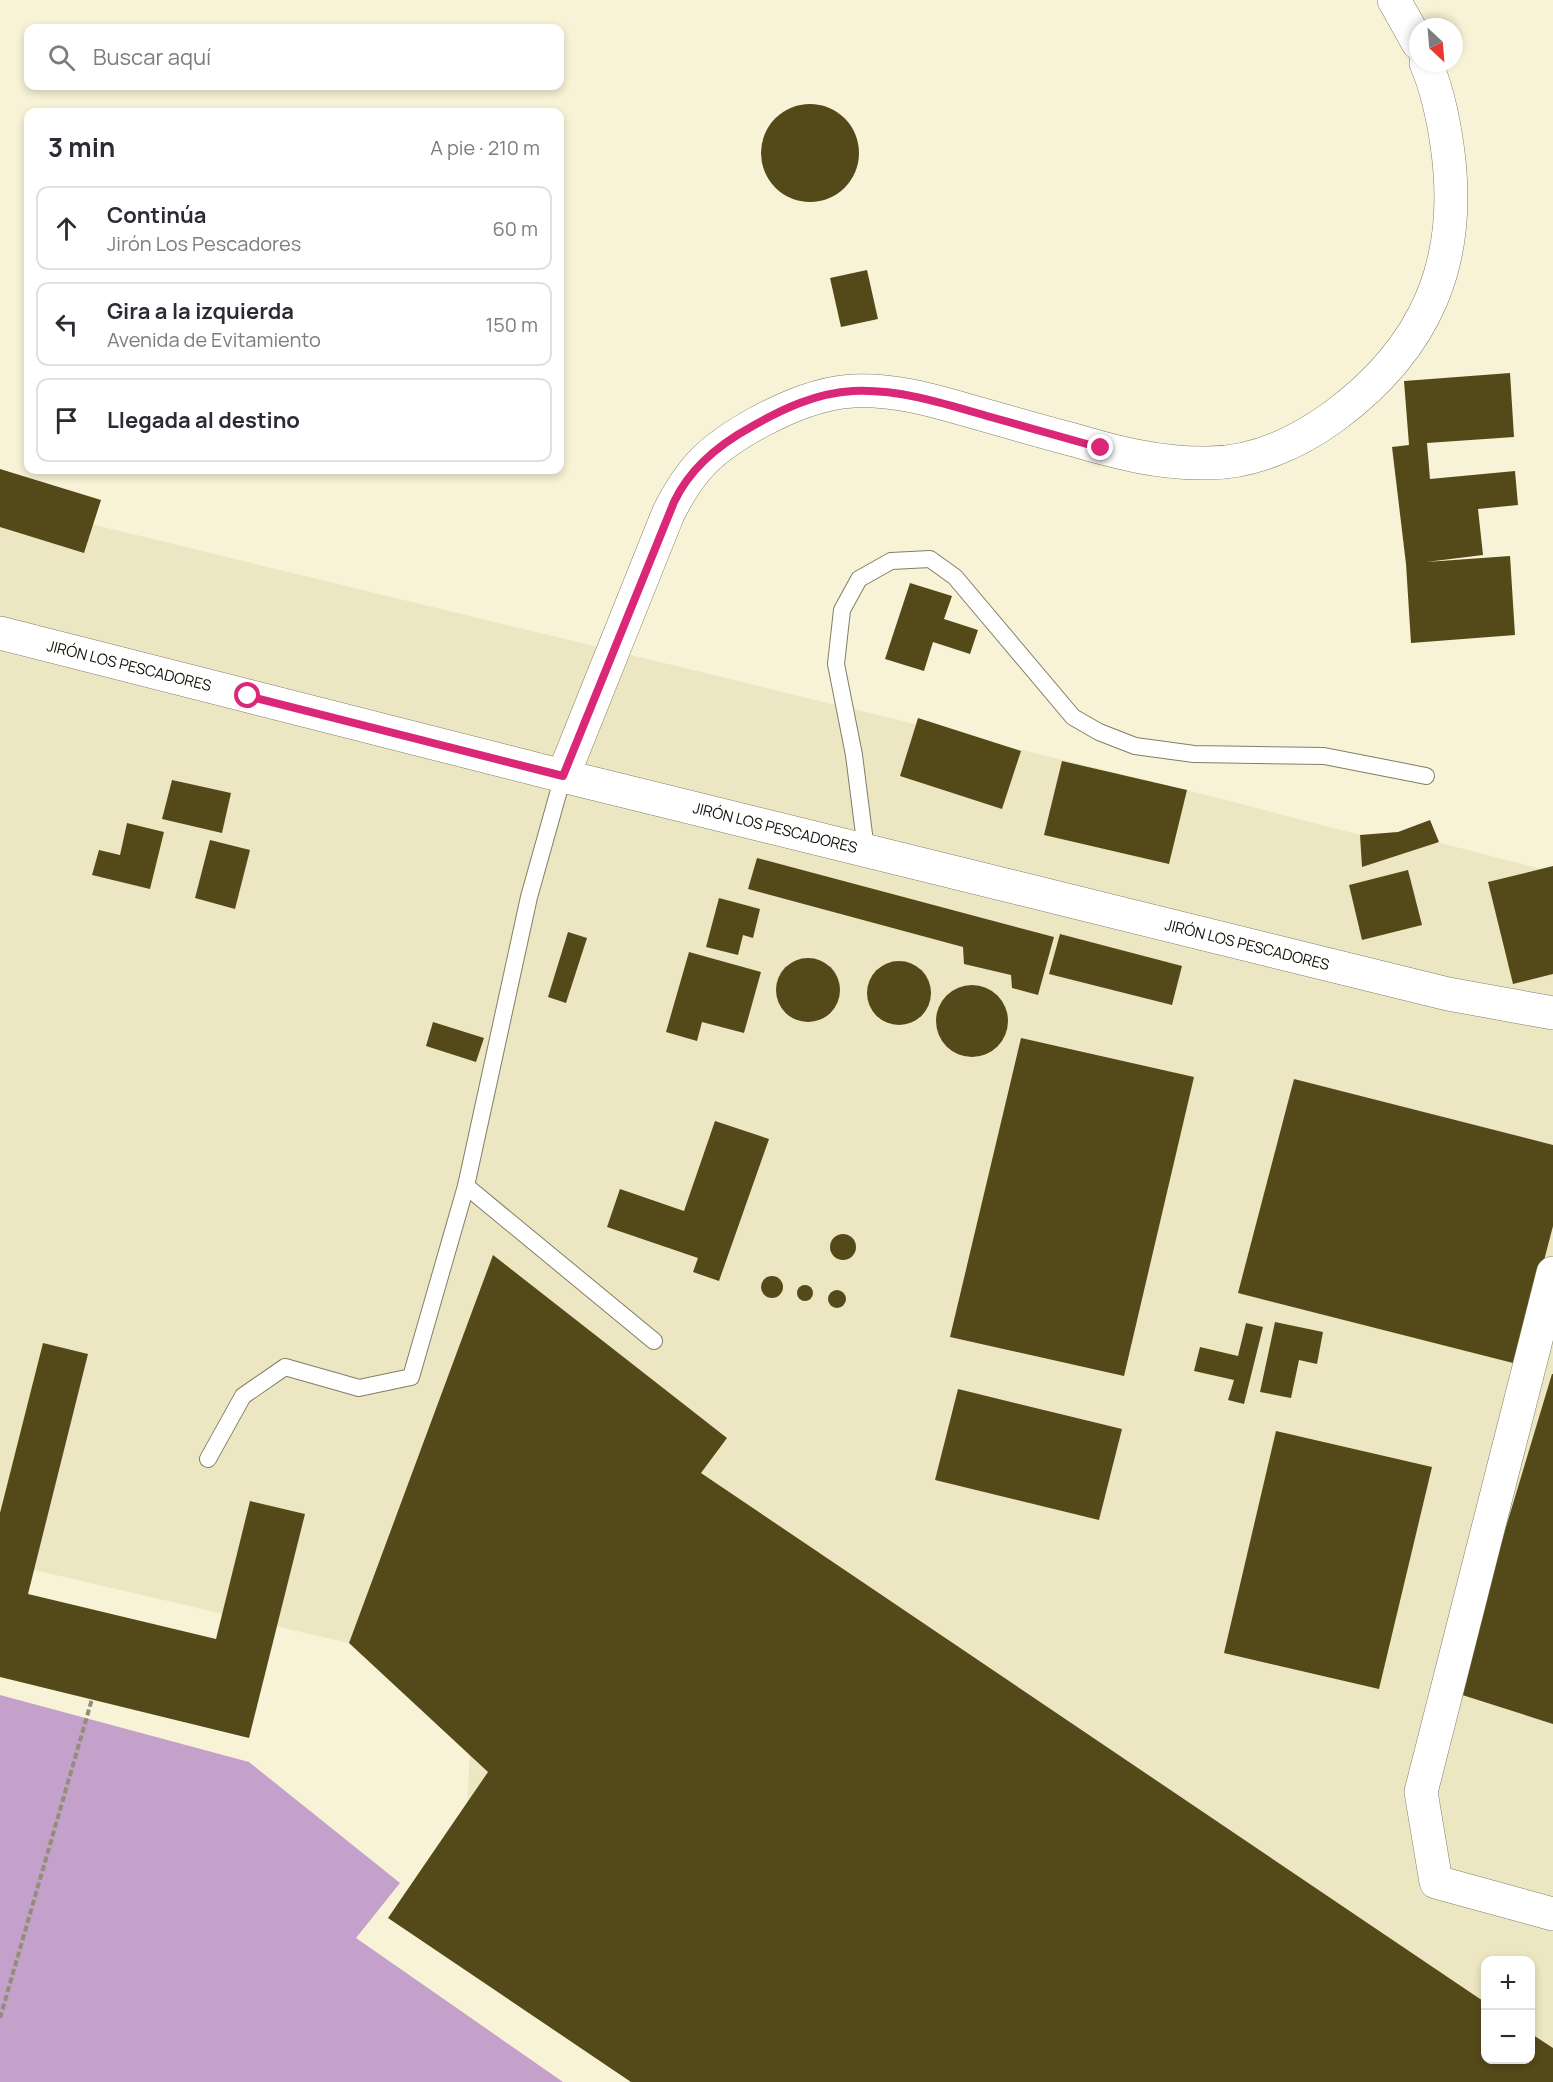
<!DOCTYPE html>
<html lang="es">
<head>
<meta charset="utf-8">
<style>
  :root { --surface:#fff; --page:#f2f2f3; --text:#2b2b33; --muted:#7c7c81; --line:#e1e1e2 }
  body { margin:0; font-family:Manrope,sans-serif; background:var(--page); color:var(--text) }
  .controls { position:absolute; right:18px; bottom:18px; display:grid; overflow:hidden; border-radius:12px; box-shadow:0 3px 9px #0003 }
  .controls button { width:54px; height:54px; display:grid; place-items:center; padding:0; border:0; border-bottom:2px solid var(--line); background:var(--surface); color:var(--text); font:30px sans-serif }
  .compass { position:absolute; left:1409px; top:18px; width:54px; height:54px; border-radius:50%; background:var(--surface); box-shadow:0 3px 9px #0003; rotate:154deg }
  .stop { position:absolute; width:18px; height:18px; margin:-14px; border:4px solid #db2777; border-radius:50%; background:#fff }
  .stop.end { background:#db2777; border-color:#fff; box-shadow:0 2px 6px #0008 }
  .list { margin:0; padding:0; list-style:none }
  h2 { display:flex; justify-content:space-between; align-items:center; height:78px; margin:0; padding:0 24px; font-size:26px }
  h2 small { font-size:20px; font-weight:400; color:var(--muted) }
  .list li { display:grid; grid-template-columns:39px 1fr auto; gap:18px; align-items:center; box-sizing:border-box; height:84px; margin:0 12px 12px; padding:0 12px; border:2px solid var(--line); border-radius:12px }
  .list b { display:block; font-size:22px; white-space:nowrap }
  .list p { margin:0; font-size:20px; white-space:nowrap; color:var(--muted) }
  .list em { font-size:20px; font-style:normal; color:var(--muted) }
  .icon { flex:none; width:33px; height:33px; fill:none; stroke:currentColor; stroke-width:2; stroke-linecap:round; stroke-linejoin:round }
  .map { position:relative; flex:none; width:1553px; height:2082px; overflow:hidden }
  .search { position:absolute; background:var(--surface); box-shadow:0 3px 9px #0003; left:24px; top:24px; width:540px; height:66px; display:flex; align-items:center; gap:15px; box-sizing:border-box; padding:0 21px; border-radius:12px; color:var(--muted); font-size:22px }
  .panel { position:absolute; background:var(--surface); box-shadow:0 3px 9px #0003; left:24px; top:108px; width:540px; height:366px; border-radius:12px }
  .map>svg:first-child { display:block }
</style>
</head>
<body>
<div class="map">
<svg width="1553" height="2082" viewBox="0 0 1553 2082">
  <rect width="100%" height="100%" fill="#f8f3d6"/>
  <path fill="#ede6c2" fill-rule="evenodd" d="M0 502 1187 790 1360 835 1398 832 1553 872V2082L462 1910 472 1707 349 1643 0 1562ZM1486 1960H1530V2060H1486Z"/>
  <polygon fill="#c4a1ca" points="0,1695 249,1762 400,1883 356,1938 563,2082 0,2082"/>
  <g fill="#544a19">
    <circle cx="810" cy="153" r="49"/>
    <polygon points="867,270 878,319 841,327 830,278"/>
    <polygon points="1510,373 1514,437 1427,443 1430,479 1515,471 1518,505 1478,509 1483,555 1426,562 1510,556 1515,635 1411,643 1406,564 1392,447 1409,445 1404,381"/>
    <polygon points="0,469 101,500 84,553 0,527"/>
    <polygon points="910,583 952,596 944,619 978,630 970,654 933,642 924,671 885,659"/>
    <polygon points="918,718 1021,751 1002,809 900,776"/>
    <polygon points="1062,761 1187,790 1169,864 1044,835"/>
    <polygon points="172,780 231,793 222,833 162,819"/>
    <polygon points="1430,820 1439,842 1362,867 1360,835 1398,832"/>
    <polygon points="127,823 164,832 150,889 92,875 99,850 120,855"/>
    <polygon points="210,840 250,850 235,909 195,898"/>
    <polygon points="757,858 1054,937 1038,995 1012,988 1011,975 964,964 963,947 748,889"/>
    <polygon points="1553,866 1553,974 1513,984 1488,882"/>
    <polygon points="1408,870 1422,925 1362,940 1349,885"/>
    <polygon points="719,898 760,909 753,938 743,935 738,955 706,947"/>
    <polygon points="568,932 587,938 566,1003 548,997"/>
    <polygon points="1060,934 1182,966 1172,1005 1049,974"/>
    <polygon points="689,952 761,972 744,1033 702,1022 697,1041 666,1032"/>
    <circle cx="808" cy="990" r="32"/>
    <circle cx="899" cy="993" r="32"/>
    <circle cx="972" cy="1021" r="36"/>
    <polygon points="433,1022 484,1038 476,1062 426,1046"/>
    <polygon points="1021,1038 1194,1077 1124,1376 950,1337"/>
    <polygon points="1294,1079 1553,1145 1553,1226 1517,1364 1238,1293"/>
    <polygon points="715,1121 769,1139 719,1281 693,1272 698,1258 607,1227 620,1189 684,1211"/>
    <circle cx="843" cy="1247" r="13"/>
    <polygon points="493,1255 727,1438 701,1473 1486,2003 1486,2060 1530,2060 1530,2033 1553,2048 1553,2082 631,2082 388,1918 488,1772 349,1643"/>
    <circle cx="772" cy="1287" r="11"/>
    <circle cx="805" cy="1293" r="8"/>
    <circle cx="837" cy="1299" r="9"/>
    <polygon points="1275,1322 1323,1332 1317,1364 1299,1360 1291,1398 1260,1392"/>
    <polygon points="1246,1323 1263,1327 1244,1404 1228,1400 1234,1380 1194,1371 1200,1347 1238,1356"/>
    <polygon points="43,1343 88,1354 28,1594 216,1639 250,1501 305,1514 249,1738 0,1677 0,1513"/>
    <polygon points="1552,1374 1553,1374 1553,1724 1456,1693"/>
    <polygon points="958,1389 1122,1429 1099,1520 935,1480"/>
    <polygon points="1276,1431 1432,1467 1379,1689 1224,1653"/>
  </g>
  <g fill="none" stroke-linecap="round" stroke-linejoin="round">
    <defs>
      <g id="lane">
        <polyline points="866,850 854,755 836,664 842,610 859,579 891,561 930,559 955,577 1073,717 1099,732 1135,746 1194,754 1324,756 1426,776"/>
        <polyline points="466,1186 654,1341"/>
        <polyline points="208,1459 243,1396 285,1367 359,1388 411,1377 466,1186 529,897 563,776"/>
      </g>
      <g id="street">
        <polyline points="563,776 1448,994 1553,1013"/>
        <polyline points="1553,1273 1421,1792 1436,1882 1553,1914"/>
      </g>
      <g id="secondary">
        <polyline points="1394,0 1418,43"/>
        <path d="M0 633 563 776 668 514C691 467 712 448 757 423 787 407 819 393 853 391 894 389 932 400 970 411 1005 421 1040 431 1074 440 1118 453 1161 464 1208 463 1253 463 1297 443 1333 417 1427 348 1464 261 1447 145 1443 117 1437 89 1426 63"/>
      </g>
    </defs>
    <use href="#lane" stroke="#837d64" stroke-width="18"/>
    <use href="#street" stroke="#837d64" stroke-width="34"/>
    <use href="#secondary" stroke="#837d64" stroke-width="34"/>
    <polyline stroke="#918e7a" stroke-width="4" stroke-dasharray="6 3" stroke-linecap="butt" points="0,2018 92,1699"/>
    <use href="#lane" stroke="#fff" stroke-width="16"/>
    <use href="#street" stroke="#fff" stroke-width="33"/>
    <use href="#secondary" stroke="#fff" stroke-width="33"/>
  </g>
  <g fill="none" stroke-linecap="round" stroke-linejoin="round">
    <path stroke="#db2777" stroke-width="8" d="M248 696 563 776 674 502C690 468 718 445 751 427 782 409 816 393 853 391 899 389 943 403 987 416 1025 427 1063 437 1101 448"/>
  </g>
  <g text-anchor="middle" stroke-width="6" stroke-linejoin="round" paint-order="stroke">
    <g font-size="15" fill="#110f06" stroke="#fff">
      <text transform="translate(129 666) rotate(14)" y="5">JIRÓN LOS PESCADORES</text>
      <text transform="translate(775 828) rotate(14)" y="5">JIRÓN LOS PESCADORES</text>
      <text transform="translate(1247 945) rotate(14)" y="5">JIRÓN LOS PESCADORES</text>
    </g>
  </g>
</svg>
<div class="controls">
<button>+</button>
<button>−</button>
</div>
<svg class="compass" viewBox="-18 -18 36 36"><path d="M0-13l5 13h-10z" fill="#e53935"/><path d="M0 13l5-13h-10z" fill="#7c7c81"/></svg>
<div class="stop" style="left:248px;top:696px"></div>
<div class="stop end" style="left:1101px;top:448px"></div>
<div class="search"><svg class="icon" aria-label="search" viewBox="0 0 24 24"><circle cx="10" cy="10" r="6"/><path d="M15 15l6 6"/></svg>Buscar aquí</div>
<section class="panel">
<h2>3 min<small>A pie · 210 m</small></h2>
<ul class="list">
<li><svg class="icon" aria-label="ahead" viewBox="0 0 24 24"><path d="M12 20V5M6 11l6-6 6 6"/></svg><div><b>Continúa</b><p>Jirón Los Pescadores</p></div><em>60 m</em></li>
<li><svg class="icon" aria-label="left" viewBox="0 0 24 24"><path d="M17 20v-9H6M10 6l-5 5 5 5"/></svg><div><b>Gira a la izquierda</b><p>Avenida de Evitamiento</p></div><em>150 m</em></li>
<li><svg class="icon" aria-label="arrive" viewBox="0 0 24 24"><path d="M6 21V4h12l-3 4 3 4H6"/></svg><div><b>Llegada al destino</b></div></li>
</ul>
</section>
</div>
</body>
</html>
